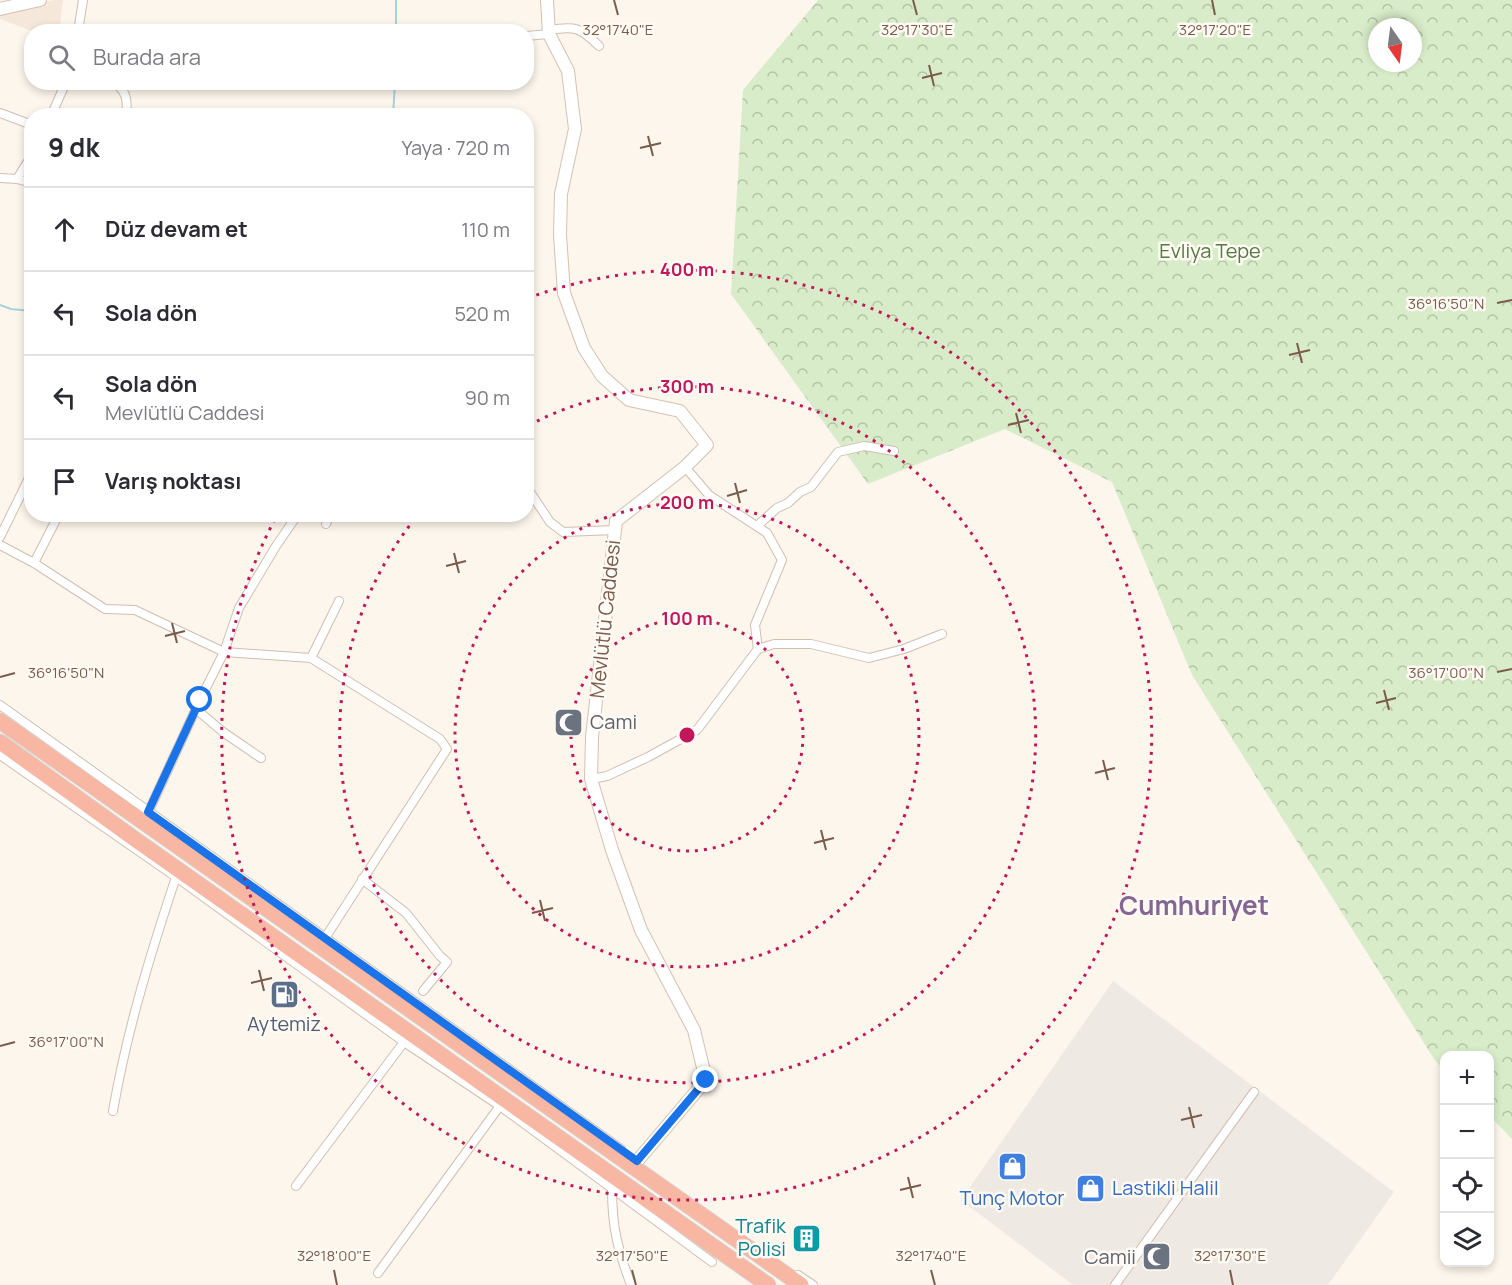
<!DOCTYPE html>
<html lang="tr">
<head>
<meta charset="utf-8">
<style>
  :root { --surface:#fff; --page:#f7f7f7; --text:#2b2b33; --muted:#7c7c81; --line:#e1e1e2 }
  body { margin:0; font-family:Manrope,sans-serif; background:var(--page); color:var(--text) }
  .controls { position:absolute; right:18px; bottom:18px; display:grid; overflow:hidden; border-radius:12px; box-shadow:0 3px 9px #0003 }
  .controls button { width:54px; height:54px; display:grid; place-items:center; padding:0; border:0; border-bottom:2px solid var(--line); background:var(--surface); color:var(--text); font:30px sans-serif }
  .compass { position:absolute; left:1368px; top:18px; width:54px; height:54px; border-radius:50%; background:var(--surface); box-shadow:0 3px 9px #0003; rotate:166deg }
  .stop { position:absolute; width:18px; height:18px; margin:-14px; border:4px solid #1a73e8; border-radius:50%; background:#fff }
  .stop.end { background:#1a73e8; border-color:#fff; box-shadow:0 2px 6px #0008 }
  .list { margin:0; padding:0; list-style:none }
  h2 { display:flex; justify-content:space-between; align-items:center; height:78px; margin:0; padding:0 24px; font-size:26px }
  h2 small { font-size:20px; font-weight:400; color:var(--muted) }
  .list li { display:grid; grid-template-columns:39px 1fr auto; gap:18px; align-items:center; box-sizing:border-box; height:84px; padding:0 24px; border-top:2px solid var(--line) }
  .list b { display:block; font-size:22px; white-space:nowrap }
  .list p { margin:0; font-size:20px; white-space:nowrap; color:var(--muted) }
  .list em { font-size:20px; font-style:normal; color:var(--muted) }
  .icon { flex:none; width:33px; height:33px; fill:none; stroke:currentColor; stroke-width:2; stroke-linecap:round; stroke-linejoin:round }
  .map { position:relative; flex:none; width:1512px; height:1285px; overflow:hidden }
  .search { position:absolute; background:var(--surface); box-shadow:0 3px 9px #0003; left:24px; top:24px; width:510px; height:66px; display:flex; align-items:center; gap:15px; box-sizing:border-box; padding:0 21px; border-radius:24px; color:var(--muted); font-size:22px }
  .panel { position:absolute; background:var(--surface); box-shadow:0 3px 9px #0003; left:24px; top:108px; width:510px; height:414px; border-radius:24px }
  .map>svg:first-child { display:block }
</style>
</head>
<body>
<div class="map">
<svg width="1512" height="1285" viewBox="0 0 1512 1285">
  <defs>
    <pattern id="park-crowns" width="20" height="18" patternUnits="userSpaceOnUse" patternTransform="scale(1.5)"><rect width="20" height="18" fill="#d8ecc9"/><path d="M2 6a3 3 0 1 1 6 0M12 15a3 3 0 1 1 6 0" fill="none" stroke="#b4c2a5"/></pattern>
  </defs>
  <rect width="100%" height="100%" fill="#fdf6ec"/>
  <polygon fill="#f5e8da" points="54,0 63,0 59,31 32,31 0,19 0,13"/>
  <polygon fill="#efe9e4" points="1113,981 1394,1192 1328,1285 1073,1285 961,1200"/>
  <path fill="url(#park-crowns)" fill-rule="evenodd" d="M818 0H1512V1139L1490 1116V1056H1444V1070L1434 1059 1192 675 1112 482 1005 429 868 484 731 294 743 90ZM1377 27H1413V63H1377Z"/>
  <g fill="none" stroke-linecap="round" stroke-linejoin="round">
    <g stroke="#a5d3da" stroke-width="2">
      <polyline points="396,32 396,0"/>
      <polyline points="393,116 395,82"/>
      <polyline points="0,305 11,309 32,311"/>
    </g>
    <defs>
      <g id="street">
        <path d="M549 30C575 26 580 27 599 46"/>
        <polyline points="78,32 83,0"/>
        <polyline points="526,36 549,34"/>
        <path d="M113 82C127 91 128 100 126 116"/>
        <polyline points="0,113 32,125"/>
        <polyline points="51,116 66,82"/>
        <polyline points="0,178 17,179 32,183"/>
        <polyline points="17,179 32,155"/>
        <polyline points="685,467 709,495 767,533 782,560 755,625 758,649"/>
        <polyline points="526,486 550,522 563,532 615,530"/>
        <polyline points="326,524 330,514"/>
        <polyline points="757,526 777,508 788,503 800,492 811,487 838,452 864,446 894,451"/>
        <polyline points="0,537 32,472"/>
        <polyline points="0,545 34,563 105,609 135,610 224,652 239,608 276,546 298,514"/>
        <polyline points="34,563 59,514"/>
        <polyline points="311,658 339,601"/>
        <polyline points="0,705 621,1149"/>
        <polyline points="196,709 223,732 261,758"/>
        <polyline points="0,755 176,877 404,1042 500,1106 712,1262"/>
        <polyline points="591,779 607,776 648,757 697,730 758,649 774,644 811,644 869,658 904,649 942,634"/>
        <polyline points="147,815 200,700 224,652 311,658 440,739 447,749 325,938"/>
        <polyline points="362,879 406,913 440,956 447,962 423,991"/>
        <path d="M113 1111C127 1030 151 952 177 874"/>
        <polyline points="296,1186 407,1038"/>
        <path d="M612 1189C612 1228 618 1250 631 1285"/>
        <polyline points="378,1273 502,1103"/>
        <polyline points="798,1275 813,1285"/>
        <polyline points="1115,1285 1254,1092"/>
      </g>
      <g id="secondary">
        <polyline points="547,0 549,34 568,71 575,129 561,194 560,235 564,293 584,348 602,376 629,400 680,411 707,445 685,467 616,521 592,737 591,779 612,850 641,930 694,1030 706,1080 633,1166"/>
        <polyline points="0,9 40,0"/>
      </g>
      <g id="highway">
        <polyline points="0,721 801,1285"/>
        <polyline points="0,742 133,838 768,1285"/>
      </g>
    </defs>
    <use href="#street" stroke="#d1beb0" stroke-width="10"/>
    <use href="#secondary" stroke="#d6c0b0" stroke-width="14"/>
    <use href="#highway" stroke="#dad1cd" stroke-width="17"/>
    <use href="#street" stroke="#fff" stroke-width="8"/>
    <use href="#secondary" stroke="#fff" stroke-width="12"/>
    <use href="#highway" stroke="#f7b7a3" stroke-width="15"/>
  </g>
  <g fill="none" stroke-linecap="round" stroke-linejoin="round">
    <polyline stroke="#1a73e8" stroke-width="8" points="200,700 148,812 637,1161 706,1080"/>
  </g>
  <path fill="none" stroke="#7a5c4d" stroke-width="2" d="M614 0 618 15M913 0 917 15M1212 0 1215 15M929 65 934 86M922 78 942 73M648 136 653 156M640 148 661 143M1497 303 1512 300M1297 343 1302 363M1289 355 1310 350M1016 413 1021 433M1008 425 1029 420M735 483 740 503M727 496 747 490M454 553 459 573M446 566 466 561M172 623 177 643M165 636 185 631M1497 672 1512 669M0 677 15 673M1384 690 1389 710M1376 703 1396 698M1103 760 1108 780M1095 773 1115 768M821 830 826 850M814 843 834 838M540 900 545 921M532 913 553 908M259 970 264 991M251 983 272 978M0 1046 15 1042M1189 1107 1194 1128M1181 1120 1202 1115M908 1177 913 1198M900 1190 921 1185M334 1270 337 1285M632 1270 636 1285M931 1270 935 1285M1230 1270 1233 1285"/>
  <g fill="none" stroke="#c2185b" stroke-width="3" stroke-dasharray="3 6">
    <circle cx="687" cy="735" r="116"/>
    <circle cx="687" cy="735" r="232"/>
    <path d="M529 425A348 348 0 1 1 417 516"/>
    <path d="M528 298A465 465 0 1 1 276 517"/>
  </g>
  <defs>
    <symbol id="mosque-square" viewBox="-11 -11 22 22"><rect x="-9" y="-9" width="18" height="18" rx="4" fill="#6b7280" stroke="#fffaf3"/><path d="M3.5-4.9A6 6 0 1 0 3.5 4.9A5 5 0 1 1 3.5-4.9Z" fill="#fff"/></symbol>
    <symbol id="fuel-square" viewBox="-11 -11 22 22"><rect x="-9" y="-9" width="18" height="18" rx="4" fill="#5c6f8a" stroke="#fffaf3"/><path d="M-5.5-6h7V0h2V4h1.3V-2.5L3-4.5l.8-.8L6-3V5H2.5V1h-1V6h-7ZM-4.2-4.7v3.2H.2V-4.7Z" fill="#fff"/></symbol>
    <symbol id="shop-square" viewBox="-11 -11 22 22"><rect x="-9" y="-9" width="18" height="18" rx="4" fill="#3f7fe0" stroke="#fffaf3"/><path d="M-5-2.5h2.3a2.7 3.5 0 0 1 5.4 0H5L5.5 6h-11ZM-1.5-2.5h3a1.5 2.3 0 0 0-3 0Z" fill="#fff"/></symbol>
    <symbol id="building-square" viewBox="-11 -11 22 22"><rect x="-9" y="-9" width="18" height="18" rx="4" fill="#0f9aa8" stroke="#fffaf3"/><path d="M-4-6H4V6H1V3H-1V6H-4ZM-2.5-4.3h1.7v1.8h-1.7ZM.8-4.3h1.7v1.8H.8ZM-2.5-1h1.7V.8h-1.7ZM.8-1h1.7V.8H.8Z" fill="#fff"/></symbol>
  </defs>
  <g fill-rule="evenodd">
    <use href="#mosque-square" x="552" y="706" width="33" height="33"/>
    <use href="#fuel-square" x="268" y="978" width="33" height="33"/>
    <use href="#shop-square" x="996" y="1150" width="33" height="33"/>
    <use href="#shop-square" x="1074" y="1172" width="33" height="33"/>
    <use href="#building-square" x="790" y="1222" width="33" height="33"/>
    <use href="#mosque-square" x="1140" y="1240" width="33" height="33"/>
  </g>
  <g text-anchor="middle" stroke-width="5" stroke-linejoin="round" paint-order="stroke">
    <g font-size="20" fill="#537a41" stroke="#fffaf3">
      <text x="1210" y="258">Evliya Tepe</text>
    </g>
    <g font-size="20" fill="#7a5c4d" stroke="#fffaf3">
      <text transform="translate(605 619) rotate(-84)" y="7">Mevlütlü Caddesi</text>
    </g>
    <g font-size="20" fill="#5b616d" stroke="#fffaf3" text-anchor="start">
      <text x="590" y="729">Cami</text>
      <text x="1136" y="1264" text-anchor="end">Camii</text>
    </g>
    <g font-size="20" fill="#4e5e75" stroke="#fffaf3">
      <text x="284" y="1031">Aytemiz</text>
    </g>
    <g font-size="20" fill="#366cbe" stroke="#fffaf3" text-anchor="start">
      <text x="1112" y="1195">Lastikli Halil</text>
      <text x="1012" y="1205" text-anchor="middle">Tunç Motor</text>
    </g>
    <g font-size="20" fill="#0d838f" stroke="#fffaf3" text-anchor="end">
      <text x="786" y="1233">Trafik<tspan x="786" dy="23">Polisi</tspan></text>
    </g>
    <g font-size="26" font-weight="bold" fill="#846695" stroke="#fffaf3">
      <text x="1194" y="915">Cumhuriyet</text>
    </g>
  </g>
  <g font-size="15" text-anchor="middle" fill="#7a5c4d" stroke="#fffaf3" stroke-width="5" stroke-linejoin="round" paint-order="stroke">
    <text x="618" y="35">32°17'40"E</text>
    <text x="917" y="35">32°17'30"E</text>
    <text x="1215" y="35">32°17'20"E</text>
    <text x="1446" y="309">36°16'50"N</text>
    <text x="1446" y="678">36°17'00"N</text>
    <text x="66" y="678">36°16'50"N</text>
    <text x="66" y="1047">36°17'00"N</text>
    <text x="334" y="1261">32°18'00"E</text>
    <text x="632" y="1261">32°17'50"E</text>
    <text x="931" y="1261">32°17'40"E</text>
    <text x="1230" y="1261">32°17'30"E</text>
  </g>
  <circle cx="687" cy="735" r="9" fill="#c2185b" stroke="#fffaf3" stroke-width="3"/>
  <g font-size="18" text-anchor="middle" font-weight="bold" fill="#c2185b" stroke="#fffaf3" stroke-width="5" stroke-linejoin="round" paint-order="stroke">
    <text x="687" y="276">400 m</text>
    <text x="687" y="393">300 m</text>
    <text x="687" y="509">200 m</text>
    <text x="687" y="625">100 m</text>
  </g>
</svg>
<div class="controls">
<button>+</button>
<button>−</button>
<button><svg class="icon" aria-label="locate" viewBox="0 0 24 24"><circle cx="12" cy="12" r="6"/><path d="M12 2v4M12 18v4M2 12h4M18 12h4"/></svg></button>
<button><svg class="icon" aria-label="layers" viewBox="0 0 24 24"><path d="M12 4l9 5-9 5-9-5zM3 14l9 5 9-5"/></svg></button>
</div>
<svg class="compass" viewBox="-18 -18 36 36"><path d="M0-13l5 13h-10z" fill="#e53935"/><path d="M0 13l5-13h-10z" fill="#7c7c81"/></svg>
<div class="stop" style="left:200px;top:700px"></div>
<div class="stop end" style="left:706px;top:1080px"></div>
<div class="search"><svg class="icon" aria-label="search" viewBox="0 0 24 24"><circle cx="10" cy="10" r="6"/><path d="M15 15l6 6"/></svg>Burada ara</div>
<section class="panel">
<h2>9 dk<small>Yaya · 720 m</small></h2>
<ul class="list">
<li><svg class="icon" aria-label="ahead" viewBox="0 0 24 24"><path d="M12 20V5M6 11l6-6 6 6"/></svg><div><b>Düz devam et</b></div><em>110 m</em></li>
<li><svg class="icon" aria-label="left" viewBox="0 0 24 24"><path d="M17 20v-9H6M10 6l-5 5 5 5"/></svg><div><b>Sola dön</b></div><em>520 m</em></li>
<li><svg class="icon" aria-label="left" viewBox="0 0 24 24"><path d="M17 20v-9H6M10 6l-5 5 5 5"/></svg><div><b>Sola dön</b><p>Mevlütlü Caddesi</p></div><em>90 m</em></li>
<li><svg class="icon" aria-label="arrive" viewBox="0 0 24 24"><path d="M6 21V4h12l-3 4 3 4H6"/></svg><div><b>Varış noktası</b></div></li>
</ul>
</section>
</div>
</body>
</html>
